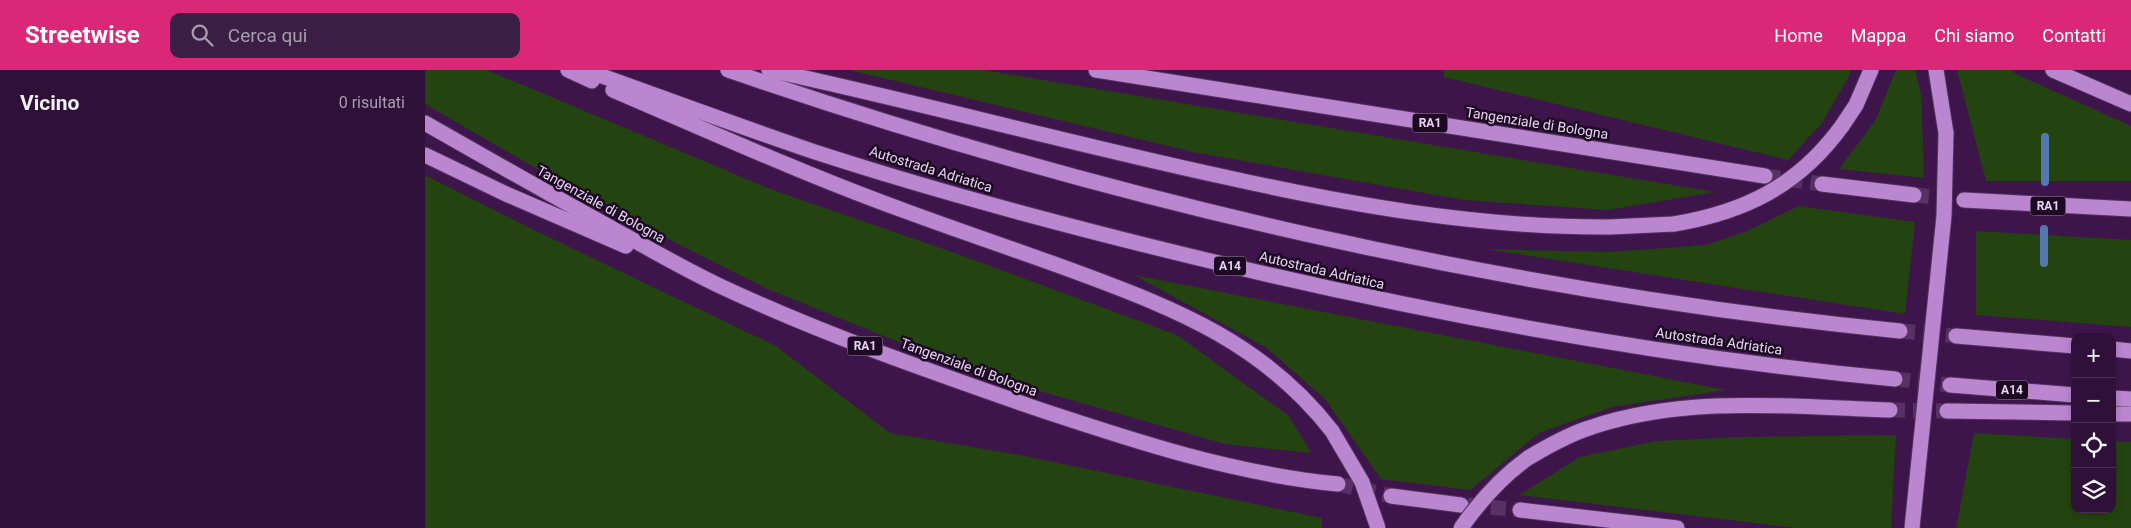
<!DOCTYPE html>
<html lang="it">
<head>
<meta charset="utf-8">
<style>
  :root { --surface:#2e1038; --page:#3a1e43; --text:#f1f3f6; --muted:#a79dae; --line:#493053; --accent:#db2777 }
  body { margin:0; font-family:Roboto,sans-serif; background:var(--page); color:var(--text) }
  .controls { position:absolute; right:15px; bottom:15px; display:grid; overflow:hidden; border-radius:10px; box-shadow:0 2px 8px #0003 }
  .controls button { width:45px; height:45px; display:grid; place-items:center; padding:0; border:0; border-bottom:1px solid var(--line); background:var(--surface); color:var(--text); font:25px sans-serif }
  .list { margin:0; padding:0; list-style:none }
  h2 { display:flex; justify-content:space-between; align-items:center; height:65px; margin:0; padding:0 20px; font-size:21px }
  h2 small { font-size:16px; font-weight:400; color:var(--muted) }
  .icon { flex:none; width:28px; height:28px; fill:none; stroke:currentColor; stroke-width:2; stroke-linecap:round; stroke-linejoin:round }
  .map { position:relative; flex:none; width:1706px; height:458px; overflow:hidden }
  header { display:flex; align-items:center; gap:30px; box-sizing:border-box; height:70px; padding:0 25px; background:var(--accent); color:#fff }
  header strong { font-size:24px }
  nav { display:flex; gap:28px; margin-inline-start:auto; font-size:18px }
  .search { width:350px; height:45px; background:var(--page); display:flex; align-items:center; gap:12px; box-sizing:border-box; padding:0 18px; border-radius:10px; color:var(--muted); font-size:19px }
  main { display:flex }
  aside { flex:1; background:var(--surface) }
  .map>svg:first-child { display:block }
</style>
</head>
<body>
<header>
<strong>Streetwise</strong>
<div class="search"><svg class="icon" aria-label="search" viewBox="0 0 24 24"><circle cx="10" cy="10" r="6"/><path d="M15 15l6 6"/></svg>Cerca qui</div>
<nav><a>Home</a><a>Mappa</a><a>Chi siamo</a><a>Contatti</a></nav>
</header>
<main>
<aside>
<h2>Vicino<small>0 risultati</small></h2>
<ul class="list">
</ul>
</aside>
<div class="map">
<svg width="1706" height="458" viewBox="0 0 1706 458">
  <rect width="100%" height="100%" fill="#3d154b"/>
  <g fill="#234310">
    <polygon points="0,0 62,0 348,120 530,183 752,265 864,346 886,383 800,374 545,301 345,220 166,130 0,34"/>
    <polygon points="424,0 558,0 1290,122 1182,140 1039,130 768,82"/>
    <polygon points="1018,0 1426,0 1424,6 1397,53 1363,90 1019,7"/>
    <polygon points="1471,0 1490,0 1496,24 1499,108 1414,99 1450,51"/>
    <polygon points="1532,0 1586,0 1591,4 1706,56 1706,111 1561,111"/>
    <polygon points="0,105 103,157 351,276 465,363 595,385 897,448 897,458 0,458"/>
    <polygon points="1374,136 1490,152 1480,244 1060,179 1183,182 1281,175 1322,161"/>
    <polygon points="1551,161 1706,170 1706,257 1551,245"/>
    <polygon points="709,205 1301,320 1187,337 1114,363 1045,420 956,409 900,329 842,278"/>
    <polygon points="1549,363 1650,369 1650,439 1687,439 1687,371 1706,372 1706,458 1531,458"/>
    <polygon points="1471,365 1466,458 1372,458 1094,425 1155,387 1231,371 1318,367"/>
  </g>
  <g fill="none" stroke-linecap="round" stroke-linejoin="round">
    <g stroke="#5379ac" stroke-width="8">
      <polyline points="1620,112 1620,67"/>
      <polyline points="1619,159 1619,193"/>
    </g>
    <g stroke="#573164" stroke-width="15" stroke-dasharray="15 8" stroke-linecap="butt">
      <polyline points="1340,106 1397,114"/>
      <polyline points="1489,125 1539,130"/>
      <polyline points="1475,261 1531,266"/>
      <polyline points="1470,309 1525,315"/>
      <polyline points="1465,340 1522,341"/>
      <polyline points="913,414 966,426"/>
      <polyline points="1043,435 1095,440"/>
    </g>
    <defs>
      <g id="motorway">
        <polyline points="143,0 167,11"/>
        <path d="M160 0C236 27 313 56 390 82 525 126 664 162 802 195 1022 247 1245 288 1470 309"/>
        <path d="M303 0C678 129 1080 222 1475 261"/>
        <path d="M344 0C497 33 647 74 800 107 925 135 1056 158 1185 157 1206 156 1228 155 1249 154"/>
        <polyline points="671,0 1340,106"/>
        <polyline points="1511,0 1521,63"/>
        <polyline points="1628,0 1706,34"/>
        <path d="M188 20C286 62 383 106 483 142 540 163 597 182 654 203 754 240 839 274 907 361"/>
        <path d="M0 53C63 89 126 125 190 160 225 179 259 199 295 216 397 264 504 301 610 338 709 371 809 404 913 414"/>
        <polyline points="1417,56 1431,35 1446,0"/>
        <polyline points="0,85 81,124 201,176"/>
        <polyline points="1397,114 1489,125"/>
        <polyline points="1539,130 1706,139"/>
        <polyline points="1531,266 1650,276"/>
        <polyline points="1687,279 1706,281"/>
        <polyline points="1525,315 1650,325"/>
        <polyline points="1687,328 1706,329"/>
        <polyline points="1522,341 1650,343"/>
        <polyline points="1687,344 1706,344"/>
        <path d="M1103 388C1123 376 1144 364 1167 357 1263 325 1367 337 1465 340"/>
        <polyline points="966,426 1036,435"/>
        <polyline points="1095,440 1252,458"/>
      </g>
    </defs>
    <use href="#motorway" stroke="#53325f" stroke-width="17"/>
    <use href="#motorway" stroke="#bb86d0" stroke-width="15"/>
    <defs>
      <g id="motorway-bridge">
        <path d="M1249 154C1321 142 1374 115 1417 56"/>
        <polyline points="907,361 937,412 953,458"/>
        <path d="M1036 458C1055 431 1075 408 1103 388"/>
        <polyline points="1487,458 1519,146 1521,63"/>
      </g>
    </defs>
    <use href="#motorway-bridge" stroke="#53325f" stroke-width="17" stroke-linecap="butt"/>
    <use href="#motorway-bridge" stroke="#bb86d0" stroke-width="15"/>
  </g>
  <g text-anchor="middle" stroke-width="5" stroke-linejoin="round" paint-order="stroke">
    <g fill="#1b0a22" stroke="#ab96b4" stroke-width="1">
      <rect x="987.5" y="43.5" width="35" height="19" rx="4"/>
      <rect x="1605.5" y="126.5" width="35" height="19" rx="4"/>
      <rect x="789" y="186.5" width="32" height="19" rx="4"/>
      <rect x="422.5" y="266.5" width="35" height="19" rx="4"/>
      <rect x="1571" y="310.5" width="32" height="19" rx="4"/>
    </g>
    <g font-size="12" font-weight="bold" fill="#e9d2f2">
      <text x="1005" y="57">RA1</text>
      <text x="1623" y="140">RA1</text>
      <text x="805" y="200">A14</text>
      <text x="440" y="280">RA1</text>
      <text x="1587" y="324">A14</text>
    </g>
    <g font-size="14" fill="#e9d2f2" stroke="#1b0a22">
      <text transform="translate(1112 53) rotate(9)" y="5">Tangenziale di Bologna</text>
      <text transform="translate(506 99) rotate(17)" y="5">Autostrada Adriatica</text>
      <text transform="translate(176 134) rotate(29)" y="5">Tangenziale di Bologna</text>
      <text transform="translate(897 200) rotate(13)" y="5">Autostrada Adriatica</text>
      <text transform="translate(1294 271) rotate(8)" y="5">Autostrada Adriatica</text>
      <text transform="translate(544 297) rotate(20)" y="5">Tangenziale di Bologna</text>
    </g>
  </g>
</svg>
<div class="controls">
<button>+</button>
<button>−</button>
<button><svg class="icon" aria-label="locate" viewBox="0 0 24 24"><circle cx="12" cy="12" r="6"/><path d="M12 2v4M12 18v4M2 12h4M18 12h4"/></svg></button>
<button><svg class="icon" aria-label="layers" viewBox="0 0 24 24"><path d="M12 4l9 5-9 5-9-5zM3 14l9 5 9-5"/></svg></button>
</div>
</div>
</main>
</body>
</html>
